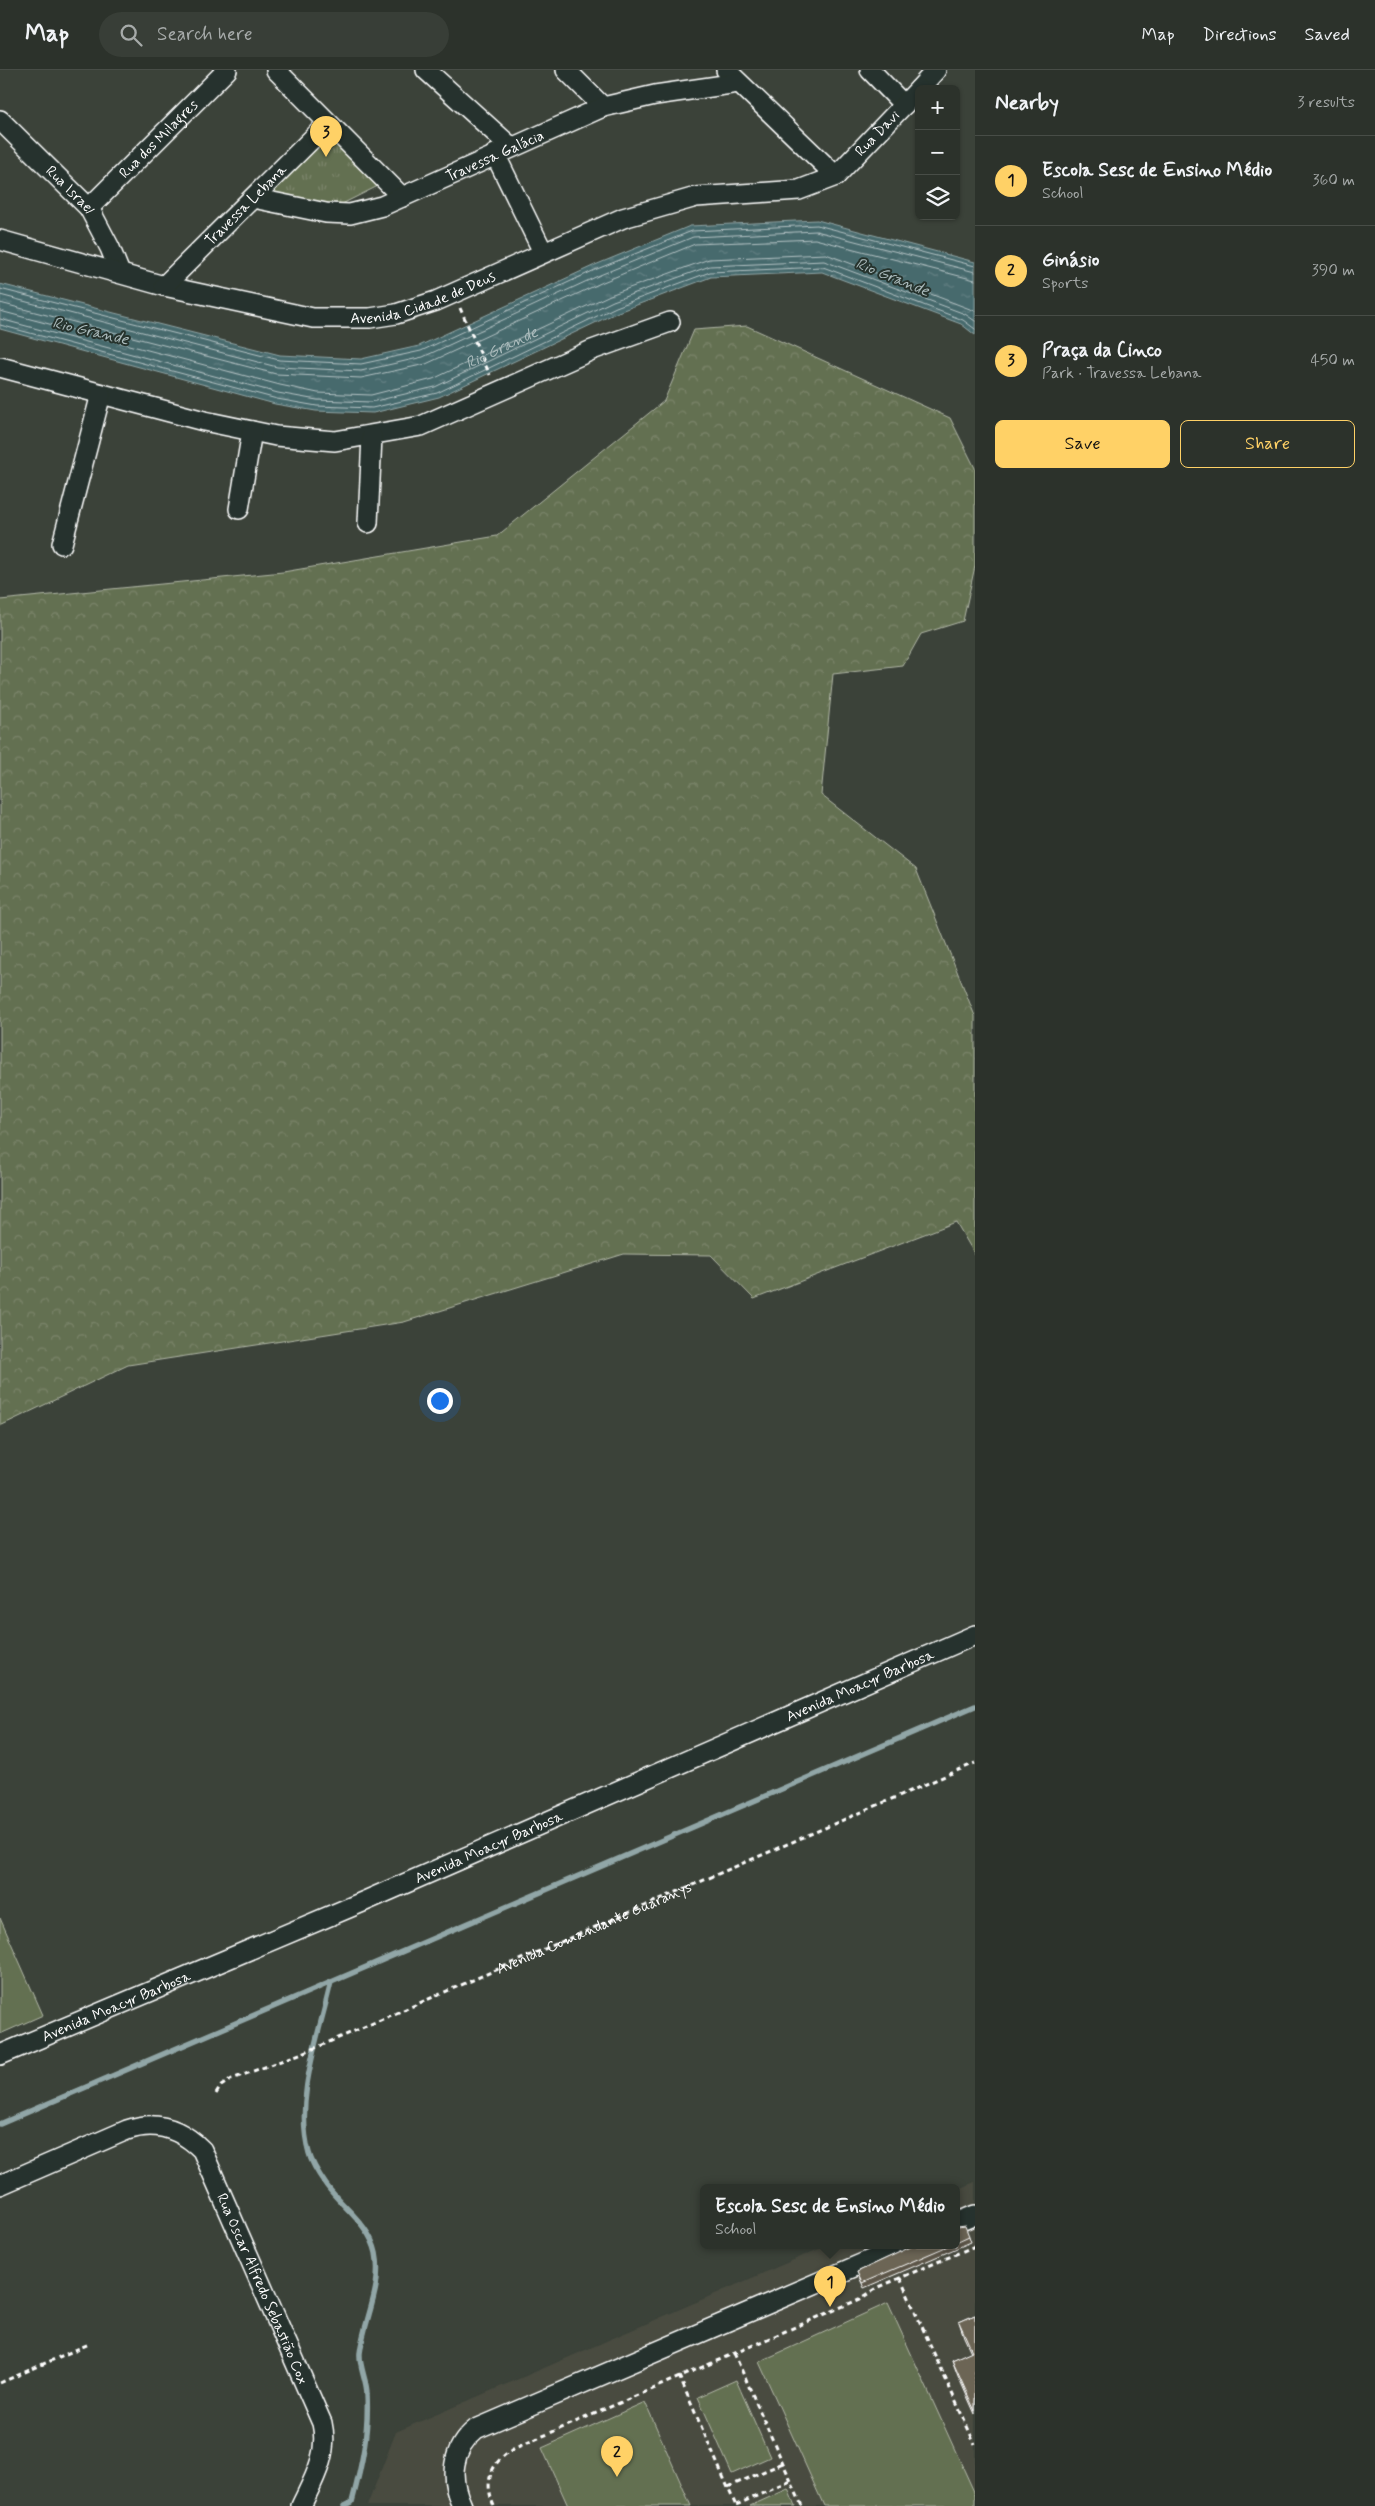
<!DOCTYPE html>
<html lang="en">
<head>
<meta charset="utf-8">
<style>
  :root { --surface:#2c322b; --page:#383e37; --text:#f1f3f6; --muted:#a6aaa9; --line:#484d47; --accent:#ffd166 }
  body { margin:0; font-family:Mynerve,sans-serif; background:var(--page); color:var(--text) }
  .controls { position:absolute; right:15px; top:15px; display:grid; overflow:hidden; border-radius:8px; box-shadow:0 1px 4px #0004 }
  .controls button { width:45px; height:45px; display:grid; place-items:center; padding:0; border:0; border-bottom:1px solid var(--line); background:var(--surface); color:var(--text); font:25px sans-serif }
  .you { position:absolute; left:439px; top:1330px; width:18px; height:18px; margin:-12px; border:4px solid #fff; border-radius:50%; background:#1a73e8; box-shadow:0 0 0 8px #1a73e833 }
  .badge { display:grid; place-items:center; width:32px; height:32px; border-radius:50%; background:var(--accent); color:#111; font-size:16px; font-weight:700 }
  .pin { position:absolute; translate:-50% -41px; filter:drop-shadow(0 1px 2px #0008) }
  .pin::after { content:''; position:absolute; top:26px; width:18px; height:15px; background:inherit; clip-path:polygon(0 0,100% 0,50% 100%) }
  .popup { position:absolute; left:700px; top:2114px; width:260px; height:65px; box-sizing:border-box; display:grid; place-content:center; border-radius:8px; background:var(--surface); filter:drop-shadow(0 1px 4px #0005); font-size:16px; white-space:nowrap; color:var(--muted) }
  .popup b { font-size:19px; color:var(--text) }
  .popup::after { content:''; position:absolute; left:50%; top:100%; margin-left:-10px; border:10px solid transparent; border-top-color:var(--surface) }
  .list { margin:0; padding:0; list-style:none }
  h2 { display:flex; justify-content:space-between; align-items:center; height:65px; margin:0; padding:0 20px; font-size:21px }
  h2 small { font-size:16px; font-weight:400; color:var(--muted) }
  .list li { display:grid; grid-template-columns:32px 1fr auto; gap:15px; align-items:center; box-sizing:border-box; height:90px; padding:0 20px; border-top:1px solid var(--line) }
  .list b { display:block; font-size:19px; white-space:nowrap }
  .list p { margin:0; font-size:16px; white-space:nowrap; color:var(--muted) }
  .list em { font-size:16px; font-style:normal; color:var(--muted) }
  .actions { display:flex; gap:10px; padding:15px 20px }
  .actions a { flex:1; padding:11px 0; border:1px solid var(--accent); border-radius:8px; text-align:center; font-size:18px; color:var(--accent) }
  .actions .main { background:var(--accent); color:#111 }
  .icon { flex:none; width:28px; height:28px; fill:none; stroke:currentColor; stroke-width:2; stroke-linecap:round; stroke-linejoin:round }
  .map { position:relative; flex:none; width:975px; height:2436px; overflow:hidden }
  header { display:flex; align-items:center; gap:30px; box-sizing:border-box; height:70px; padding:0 25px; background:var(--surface); border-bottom:1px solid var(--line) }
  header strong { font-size:24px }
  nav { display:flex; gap:28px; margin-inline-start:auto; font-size:18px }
  .search { width:350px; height:45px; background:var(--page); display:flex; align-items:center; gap:12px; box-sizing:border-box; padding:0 18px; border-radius:28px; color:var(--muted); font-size:19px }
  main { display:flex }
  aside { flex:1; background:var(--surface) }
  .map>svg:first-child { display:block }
</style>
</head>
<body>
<header>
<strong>Map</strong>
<div class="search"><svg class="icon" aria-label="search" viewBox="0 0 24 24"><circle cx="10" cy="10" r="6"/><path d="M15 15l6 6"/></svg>Search here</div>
<nav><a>Map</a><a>Directions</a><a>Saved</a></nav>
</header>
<main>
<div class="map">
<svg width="975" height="2436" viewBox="0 0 975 2436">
  <defs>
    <pattern id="forest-crowns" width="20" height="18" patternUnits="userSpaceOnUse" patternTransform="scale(1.25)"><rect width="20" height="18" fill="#647051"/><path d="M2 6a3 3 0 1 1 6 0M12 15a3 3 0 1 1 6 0" fill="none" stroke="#7b856b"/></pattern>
    <pattern id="park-tufts" width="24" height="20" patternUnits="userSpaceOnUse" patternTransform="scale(1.25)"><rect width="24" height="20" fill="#647051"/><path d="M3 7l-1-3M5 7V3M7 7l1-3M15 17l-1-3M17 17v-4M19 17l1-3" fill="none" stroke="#7b856b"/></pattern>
    <pattern id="water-ripples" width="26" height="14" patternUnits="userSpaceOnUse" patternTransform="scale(1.25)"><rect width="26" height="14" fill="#476a6d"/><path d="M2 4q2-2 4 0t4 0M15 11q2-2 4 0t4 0" fill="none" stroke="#638083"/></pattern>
  </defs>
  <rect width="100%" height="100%" fill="#3b4239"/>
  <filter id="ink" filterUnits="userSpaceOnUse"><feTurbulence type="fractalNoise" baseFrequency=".02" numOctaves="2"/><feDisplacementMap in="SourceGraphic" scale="10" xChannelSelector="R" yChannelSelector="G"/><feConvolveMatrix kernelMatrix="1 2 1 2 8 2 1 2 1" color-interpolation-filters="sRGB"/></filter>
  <g filter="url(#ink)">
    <polygon fill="#4a4c41" points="975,2112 975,2436 367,2436 396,2362 826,2176 956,2176 956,2120"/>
    <g fill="#647051" stroke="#b2b8a8">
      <polygon points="0,1848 43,1945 0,1964"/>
      <polygon points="888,2233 975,2424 975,2436 824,2436 759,2292"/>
      <polygon points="736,2310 770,2387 732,2404 698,2327"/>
      <polygon points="645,2332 691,2436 568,2436 542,2378"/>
      <polygon points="788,2419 795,2436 750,2436"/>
    </g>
    <polygon fill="url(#forest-crowns)" stroke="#b2b8a8" points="747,256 950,348 975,398 975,496 963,551 921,564 903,596 833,604 821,725 916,799 975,946 975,1185 956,1152 754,1229 711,1185 624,1184 404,1252 128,1295 0,1356 0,530 283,502 497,466 664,331 694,260"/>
    <polygon fill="url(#park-tufts)" stroke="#b2b8a8" points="324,61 382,114 328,141 266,120"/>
    <polygon fill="url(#water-ripples)" stroke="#91a6a7" points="817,150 975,192 975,265 961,254 822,202 711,207 618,242 439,327 373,343 316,341 275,334 0,259 0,214 280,285 361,289 419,276 595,195 690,156"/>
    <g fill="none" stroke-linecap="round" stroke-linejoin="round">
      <g stroke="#b5c3c5" stroke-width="1">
        <polyline points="0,219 279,290 361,294 421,281 597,199 692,161 817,155 975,196"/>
        <polyline points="0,225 277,297 361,301 423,287 600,205 693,167 816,161 975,202"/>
        <polyline points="0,233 276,304 361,308 426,294 603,212 695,174 815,169 975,210"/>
        <path id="s1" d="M0 241 280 315 318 323 371 325 433 309 610 225 709 189 826 184 975 241"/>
        <polyline points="0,249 278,323 317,330 371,332 435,317 613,231 710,196 824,191 965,244 975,251"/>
        <polyline points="0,255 277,329 317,336 372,338 437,323 616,237 710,202 823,197 963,250 975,259"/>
      </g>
      <g stroke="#91a6a7" stroke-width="5.5">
        <path d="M331 1912C319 1965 294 2030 309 2083 312 2095 320 2106 327 2116 343 2138 370 2155 376 2183 383 2218 364 2249 360 2283 359 2297 367 2310 367 2324 369 2362 362 2395 352 2432L344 2436"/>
        <polyline points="0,2054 975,1636"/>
      </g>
      <defs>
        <g id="minor">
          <polyline points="276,0 402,127"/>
          <polyline points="426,0 511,77"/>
          <polyline points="566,0 603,37"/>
          <polyline points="726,0 836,106"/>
          <polyline points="870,0 904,35"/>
          <polyline points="919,19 936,0"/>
          <path id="s3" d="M0 50 89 138 110 178 120 203"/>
          <polyline points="495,84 543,182"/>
          <path id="s4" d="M253 128 326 143 350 144 382 136 603 37 655 25 738 13"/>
          <path id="s5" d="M89 138 227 0"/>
          <path id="s6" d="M0 170 164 216 313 248H370L396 244 436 231 623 148 696 127 799 120 836 106 919 19"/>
          <path id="s7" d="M164 216 328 53"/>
          <polyline points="0,297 204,351 276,366 335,371 421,356 592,280 670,252"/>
          <polyline points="239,439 252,361"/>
          <polyline points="368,453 372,366"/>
          <polyline points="62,474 101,324"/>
          <path id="s8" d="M0 1985 365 1831 975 1565"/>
          <path id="s9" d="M0 2115 127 2060C156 2050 181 2059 202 2080L322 2353C329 2384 314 2409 301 2436"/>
          <polyline points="956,2153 975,2145"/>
          <path d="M462 2436C449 2408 451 2379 476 2359L903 2176"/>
        </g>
      </defs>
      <use href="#minor" stroke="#fff" stroke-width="22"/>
      <g stroke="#fff" stroke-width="3" stroke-dasharray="5 4" stroke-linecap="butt">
        <polyline points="460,238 490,305"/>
        <path id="s2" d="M216 2024 221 2016 232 2009 313 1979 975 1693"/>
        <polyline points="900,2208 975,2374"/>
        <polyline points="734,2283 802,2436"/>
        <polyline points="679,2306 736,2436"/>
        <polyline points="0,2313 89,2274"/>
        <polyline points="728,2417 783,2393"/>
        <polyline points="736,2435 791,2411"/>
        <path d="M494 2436C483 2411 491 2393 513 2379L860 2229 879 2217 975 2176"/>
      </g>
      <use href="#minor" stroke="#26332d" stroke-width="19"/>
    </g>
    <g fill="#5d5748" stroke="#fff">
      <polygon points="956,2157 969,2166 971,2172 864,2218 857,2202 913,2176 956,2176"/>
      <polygon points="975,2245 975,2344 958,2306 952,2290 971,2282 964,2267 959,2252"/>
    </g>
    <g fill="#6c6554" stroke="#fff">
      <polygon points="965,2156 969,2166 956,2172 956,2157"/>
      <polygon points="913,2176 948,2176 862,2213 857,2202"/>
      <polygon points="975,2245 975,2341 952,2290 972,2281 959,2252"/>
    </g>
  </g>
  <g text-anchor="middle" stroke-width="4" stroke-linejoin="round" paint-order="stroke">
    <g font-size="15" fill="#fff" stroke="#26332d">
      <text dy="5" stroke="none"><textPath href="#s6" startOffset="931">Rua Davi</textPath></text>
      <text dy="5" stroke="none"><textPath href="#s5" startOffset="98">Rua dos Milagres</textPath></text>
      <text dy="5" stroke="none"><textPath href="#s4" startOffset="255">Travessa Galácia</textPath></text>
      <text dy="5" stroke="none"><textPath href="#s3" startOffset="99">Rua Israel</textPath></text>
      <text dy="5" stroke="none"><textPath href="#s7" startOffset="115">Travessa Lebana</textPath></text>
      <text dy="5" stroke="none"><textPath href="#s6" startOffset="436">Avenida Cidade de Deus</textPath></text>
      <text dy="5" stroke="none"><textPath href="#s8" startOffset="936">Avenida Moacyr Barbosa</textPath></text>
      <text dy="5" stroke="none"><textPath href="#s8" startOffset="531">Avenida Moacyr Barbosa</textPath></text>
      <text dy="5" stroke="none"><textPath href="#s2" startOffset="415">Avenida Comandante Guaranys</textPath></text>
      <text dy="5" stroke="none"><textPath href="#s8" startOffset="126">Avenida Moacyr Barbosa</textPath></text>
      <text dy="5" stroke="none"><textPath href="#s9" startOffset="372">Rua Oscar Alfredo Sebastião Cox</textPath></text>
    </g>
    <g font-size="16" font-style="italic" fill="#acbcbd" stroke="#26332d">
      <text transform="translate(893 206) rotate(22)" y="6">Rio Grande</text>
      <text transform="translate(91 260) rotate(13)" y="6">Rio Grande</text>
      <text dy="6" stroke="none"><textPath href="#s1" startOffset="521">Rio Grande</textPath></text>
    </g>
  </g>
</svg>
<div class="controls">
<button>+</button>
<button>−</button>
<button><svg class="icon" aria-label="layers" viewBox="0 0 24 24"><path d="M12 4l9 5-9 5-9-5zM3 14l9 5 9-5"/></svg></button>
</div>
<div class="you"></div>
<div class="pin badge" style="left:830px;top:2237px">1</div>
<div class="popup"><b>Escola Sesc de Ensino Médio</b>School</div>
<div class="pin badge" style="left:617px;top:2407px">2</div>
<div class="pin badge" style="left:326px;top:87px">3</div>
</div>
<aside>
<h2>Nearby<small>3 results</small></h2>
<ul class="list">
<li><span class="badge">1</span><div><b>Escola Sesc de Ensino Médio</b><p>School</p></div><em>360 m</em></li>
<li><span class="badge">2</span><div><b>Ginásio</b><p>Sports</p></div><em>390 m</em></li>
<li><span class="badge">3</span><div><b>Praça da Cinco</b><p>Park · Travessa Lebana</p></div><em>450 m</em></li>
</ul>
<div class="actions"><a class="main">Save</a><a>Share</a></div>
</aside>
</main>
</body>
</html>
